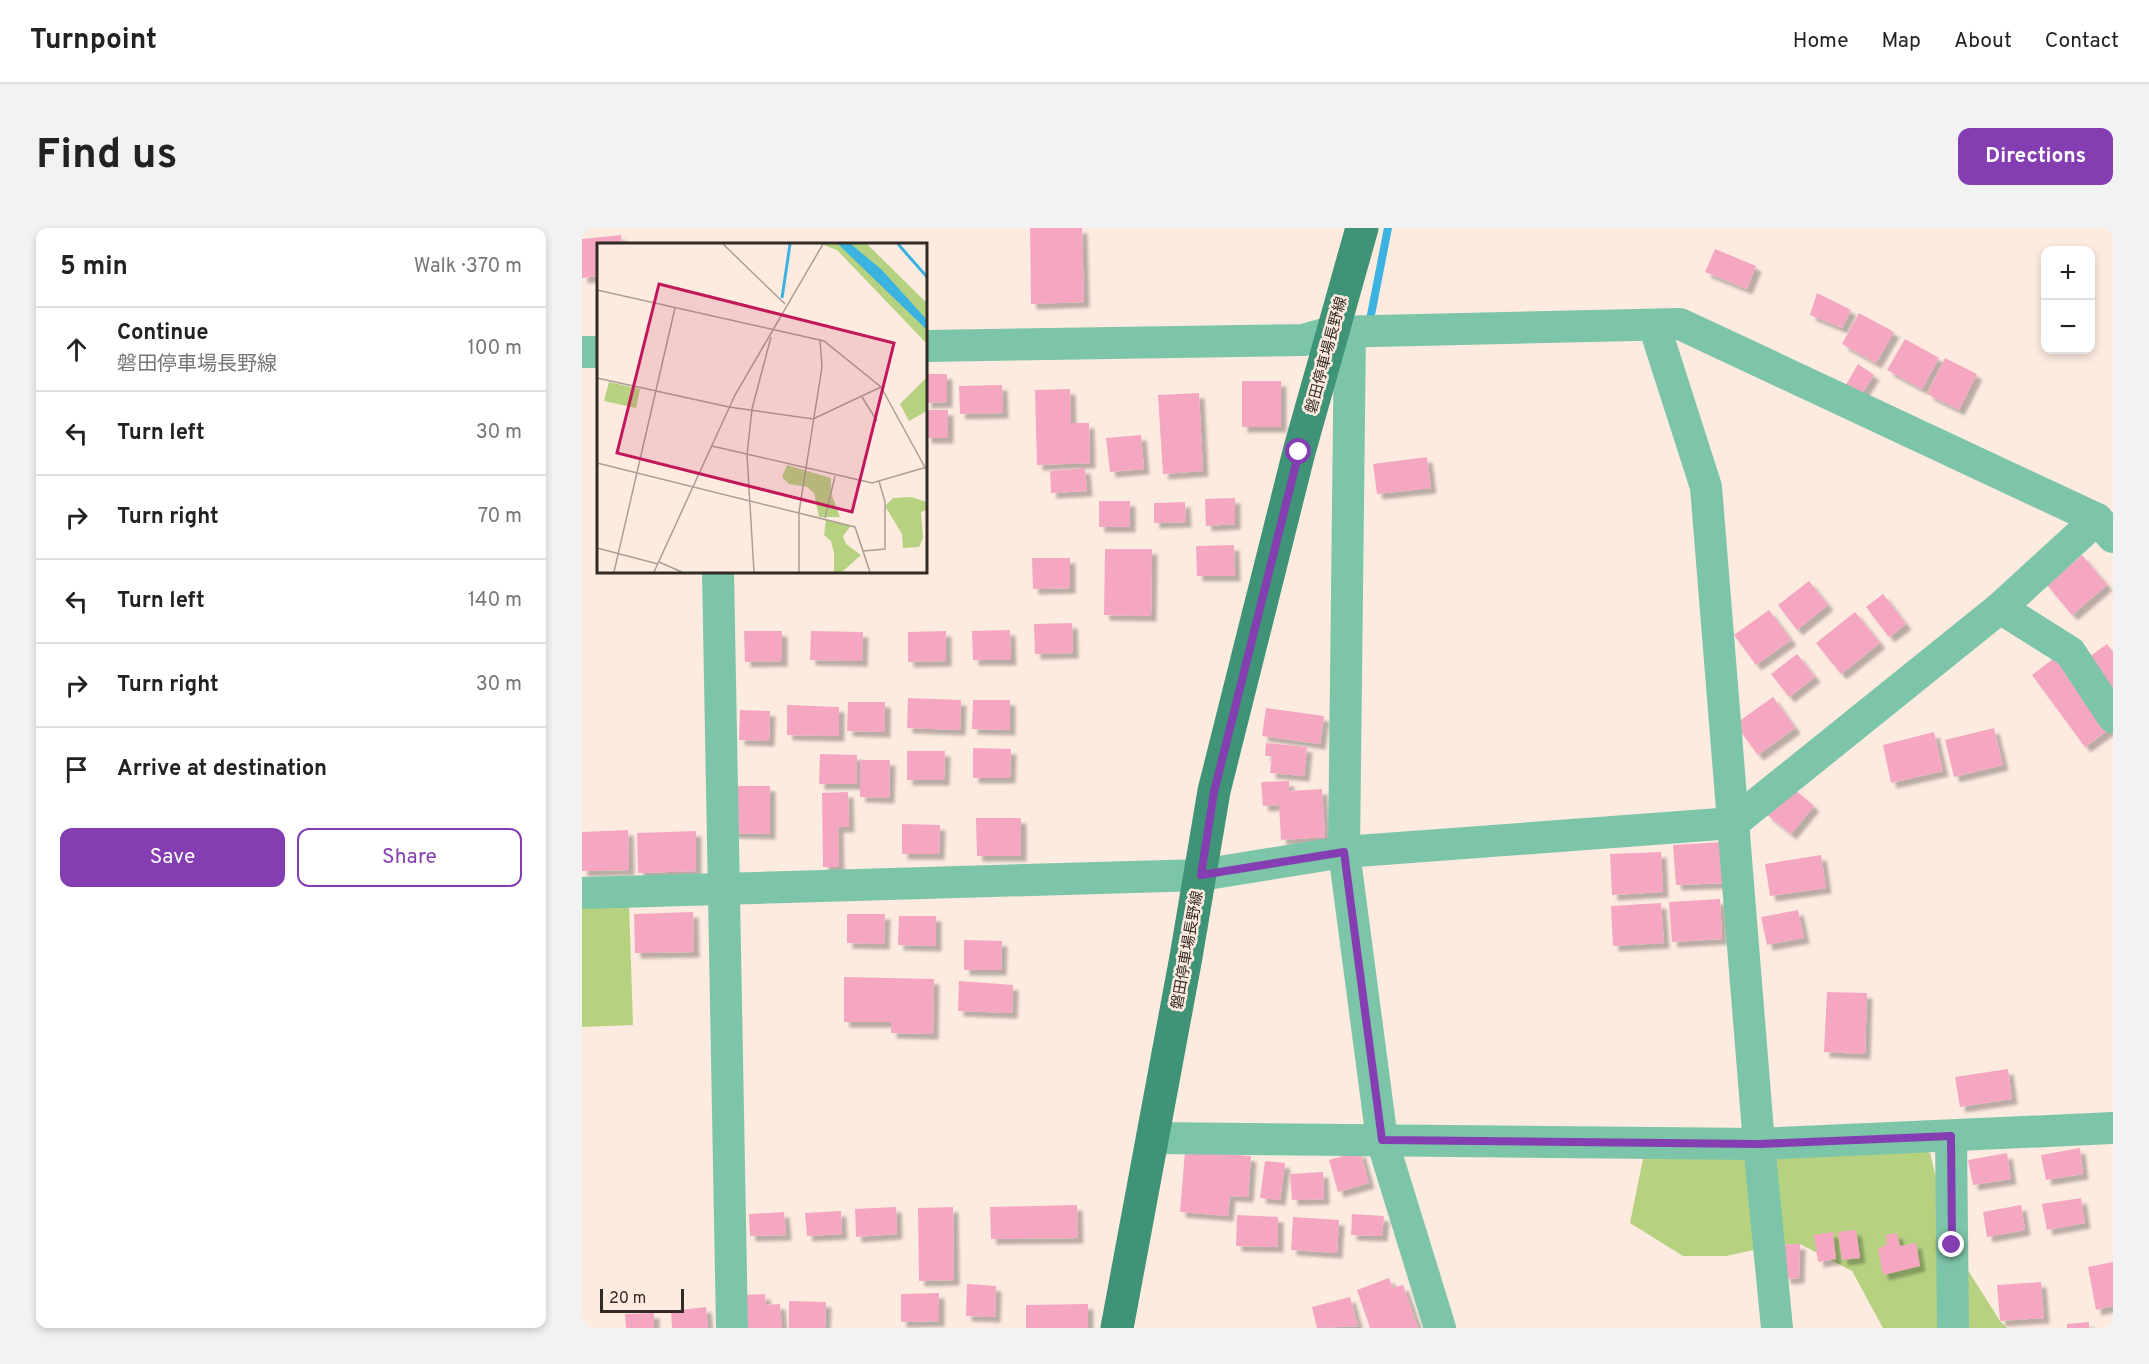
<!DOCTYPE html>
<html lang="en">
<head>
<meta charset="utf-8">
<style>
  :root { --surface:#fff; --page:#f2f2f2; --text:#222; --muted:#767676; --line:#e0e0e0; --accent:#843eb1 }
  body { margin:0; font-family:Overpass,"Noto Sans JP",sans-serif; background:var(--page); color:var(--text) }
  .controls { position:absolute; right:18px; top:18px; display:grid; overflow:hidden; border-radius:12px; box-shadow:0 3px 9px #0003 }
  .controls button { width:54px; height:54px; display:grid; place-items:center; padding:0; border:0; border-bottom:2px solid var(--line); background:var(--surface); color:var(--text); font:30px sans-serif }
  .scale { position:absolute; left:18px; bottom:15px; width:84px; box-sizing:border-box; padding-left:6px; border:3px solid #322a24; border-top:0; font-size:16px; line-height:21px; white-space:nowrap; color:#322a24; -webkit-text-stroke:4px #fdebe0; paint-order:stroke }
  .stop { position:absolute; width:18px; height:18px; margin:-14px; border:4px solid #843eb1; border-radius:50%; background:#fff }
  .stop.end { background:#843eb1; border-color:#fff; box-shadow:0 2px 6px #0008 }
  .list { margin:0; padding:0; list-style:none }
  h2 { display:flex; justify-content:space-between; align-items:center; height:78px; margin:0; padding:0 24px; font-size:26px }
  h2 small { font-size:20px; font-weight:400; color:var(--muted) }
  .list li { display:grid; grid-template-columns:39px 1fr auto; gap:18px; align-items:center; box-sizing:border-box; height:84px; padding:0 24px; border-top:2px solid var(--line) }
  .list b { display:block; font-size:22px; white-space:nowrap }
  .list p { margin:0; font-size:20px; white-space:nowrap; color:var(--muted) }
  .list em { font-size:20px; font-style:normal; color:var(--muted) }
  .actions { display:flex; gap:12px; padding:18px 24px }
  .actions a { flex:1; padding:14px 0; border:2px solid var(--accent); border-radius:12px; text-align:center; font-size:21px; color:var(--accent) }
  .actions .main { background:var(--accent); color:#fff }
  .icon { flex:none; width:33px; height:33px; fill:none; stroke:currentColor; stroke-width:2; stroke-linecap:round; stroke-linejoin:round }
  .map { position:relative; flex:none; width:1531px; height:1100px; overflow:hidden; border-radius:12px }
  header { display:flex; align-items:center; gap:36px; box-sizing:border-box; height:84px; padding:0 30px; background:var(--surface); border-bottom:2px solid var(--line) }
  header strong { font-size:28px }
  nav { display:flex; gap:33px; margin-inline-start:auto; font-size:21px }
  .intro { display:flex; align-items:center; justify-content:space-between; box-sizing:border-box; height:144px; padding:0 36px }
  h1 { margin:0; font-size:42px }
  .button { padding:15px 27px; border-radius:12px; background:var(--accent); color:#fff; font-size:21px; font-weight:700 }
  main { display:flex; gap:36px; padding:0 36px }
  aside { flex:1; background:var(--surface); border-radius:12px; box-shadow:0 3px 9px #0003 }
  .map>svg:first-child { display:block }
</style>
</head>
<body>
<header>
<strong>Turnpoint</strong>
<nav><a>Home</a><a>Map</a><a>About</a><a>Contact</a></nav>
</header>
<div class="intro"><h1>Find us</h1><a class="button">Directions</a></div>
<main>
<aside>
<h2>5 min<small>Walk · 370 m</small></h2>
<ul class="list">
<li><svg class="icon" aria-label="ahead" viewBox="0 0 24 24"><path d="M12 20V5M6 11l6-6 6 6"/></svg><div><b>Continue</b><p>磐田停車場長野線</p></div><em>100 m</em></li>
<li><svg class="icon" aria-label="left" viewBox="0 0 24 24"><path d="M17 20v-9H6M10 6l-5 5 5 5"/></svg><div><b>Turn left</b></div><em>30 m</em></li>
<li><svg class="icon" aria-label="right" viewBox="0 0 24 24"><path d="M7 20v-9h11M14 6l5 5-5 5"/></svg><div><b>Turn right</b></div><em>70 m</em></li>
<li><svg class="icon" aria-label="left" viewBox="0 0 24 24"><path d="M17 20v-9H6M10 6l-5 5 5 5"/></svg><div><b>Turn left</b></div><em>140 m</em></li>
<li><svg class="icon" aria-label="right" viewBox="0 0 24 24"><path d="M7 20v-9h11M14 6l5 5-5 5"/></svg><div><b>Turn right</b></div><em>30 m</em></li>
<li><svg class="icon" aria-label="arrive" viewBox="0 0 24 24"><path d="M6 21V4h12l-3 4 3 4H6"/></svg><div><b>Arrive at destination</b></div></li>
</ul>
<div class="actions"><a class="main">Save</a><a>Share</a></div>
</aside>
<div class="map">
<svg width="1531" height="1100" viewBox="0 0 1531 1100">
  <defs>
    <filter id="shadow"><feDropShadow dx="5.5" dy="5.5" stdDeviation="1.5" flood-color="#0004"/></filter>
  </defs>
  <rect width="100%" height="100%" fill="#fdebe0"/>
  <g fill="#b6d281">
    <polygon points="0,673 47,674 51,797 0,799"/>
    <polygon points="1305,911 1348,925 1370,1017 1418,1093 1425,1100 1301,1100 1270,1043 1218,1016 1195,1017 1144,1028 1101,1028 1048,995 1064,916"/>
  </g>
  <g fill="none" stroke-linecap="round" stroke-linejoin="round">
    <polyline stroke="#3bb2e0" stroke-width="8" points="787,97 806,0"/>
  </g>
  <g fill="#f5a7c2" filter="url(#shadow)">
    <polygon points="448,0 500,0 502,74 449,76"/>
    <polygon points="39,7 40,16 16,16 16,48 0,50 0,11"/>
    <polygon points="1133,21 1174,38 1165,61 1123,44"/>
    <polygon points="1235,65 1269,82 1260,100 1228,87"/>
    <polygon points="1277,85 1312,104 1294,135 1260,116"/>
    <polygon points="1323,111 1357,130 1340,161 1305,142"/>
    <polygon points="1363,130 1395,146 1377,182 1345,166"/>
    <polygon points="1276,136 1292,147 1279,167 1264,157"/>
    <polygon points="344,146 365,146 365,174 344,175"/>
    <rect x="660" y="153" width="39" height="46"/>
    <polygon points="420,157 421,185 378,186 377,158"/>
    <polygon points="488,161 489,195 507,195 508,235 455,237 453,162"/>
    <polygon points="617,165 621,243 581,246 576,167"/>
    <rect x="344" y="182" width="22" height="28"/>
    <polygon points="559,207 562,241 528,244 524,210"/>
    <polygon points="845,229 849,260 795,266 791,236"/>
    <polygon points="503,240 505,263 469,265 468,243"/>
    <polygon points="653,270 653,296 624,298 623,271"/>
    <rect x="517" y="273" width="31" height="26"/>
    <polygon points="603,274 604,294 572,295 572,275"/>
    <polygon points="652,317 653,348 615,348 614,318"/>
    <polygon points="523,321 570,321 569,388 522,387"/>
    <polygon points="1500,327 1525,357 1490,387 1465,357"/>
    <polygon points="450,330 488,330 488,360 451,361"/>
    <polygon points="1227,353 1246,377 1215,402 1196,377"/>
    <polygon points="1301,366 1324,396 1307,409 1284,379"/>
    <polygon points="1187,382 1209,412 1174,437 1152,407"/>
    <polygon points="1273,384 1298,415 1259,446 1234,415"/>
    <polygon points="490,395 491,425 453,426 452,396"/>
    <polygon points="428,402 429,432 391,432 390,403"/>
    <polygon points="162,403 200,403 200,433 163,434"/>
    <polygon points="229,403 281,404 280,433 228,432"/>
    <polygon points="364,403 364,433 326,434 326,404"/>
    <polygon points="1525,416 1531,424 1531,468 1504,431"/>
    <polygon points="1215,426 1233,449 1207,469 1189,446"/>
    <polygon points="1475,428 1529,500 1503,519 1450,447"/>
    <polygon points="1191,469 1213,500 1176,527 1153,496"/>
    <polygon points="326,470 379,472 378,502 325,500"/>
    <polygon points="391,472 428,472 428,502 390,501"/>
    <polygon points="266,474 303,474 303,504 265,503"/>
    <polygon points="205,477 257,479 257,508 205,507"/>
    <polygon points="684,480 742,488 738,516 680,508"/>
    <polygon points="158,482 188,483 187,513 157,512"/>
    <polygon points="1412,500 1421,537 1372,549 1363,512"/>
    <polygon points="1352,504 1361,543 1309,555 1301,517"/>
    <polygon points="684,515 725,519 722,548 688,545 690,528 683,528"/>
    <polygon points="391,520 429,521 428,550 391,550"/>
    <polygon points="325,523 363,523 362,552 325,552"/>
    <polygon points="238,526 275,527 275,556 237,556"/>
    <polygon points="278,532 308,532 307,570 278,569"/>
    <polygon points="707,553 707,563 740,561 743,609 699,612 697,577 681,578 679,554"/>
    <polygon points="150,558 188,558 188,606 150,605"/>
    <polygon points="1208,558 1232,578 1209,606 1184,586"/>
    <polygon points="266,564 267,599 256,599 257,639 241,639 240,565"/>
    <polygon points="394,590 439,590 439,628 395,628"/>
    <polygon points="320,596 358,597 357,626 320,626"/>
    <polygon points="46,602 47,642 0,643 0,604"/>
    <polygon points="114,603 114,643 56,645 55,605"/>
    <polygon points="1142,614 1144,655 1094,657 1091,617"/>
    <polygon points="1079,624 1081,664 1030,667 1028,626"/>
    <polygon points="1239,627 1244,660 1188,668 1183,636"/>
    <polygon points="1138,671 1140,711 1090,714 1087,674"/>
    <polygon points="1079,675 1082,715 1031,718 1029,678"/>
    <polygon points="1216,682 1222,710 1185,717 1179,689"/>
    <polygon points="111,684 112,724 53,725 52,686"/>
    <polygon points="265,686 303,686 302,716 265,715"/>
    <polygon points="317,688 354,688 354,718 316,717"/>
    <polygon points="382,712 420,713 419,742 382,742"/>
    <polygon points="262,749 352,751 351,806 309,805 309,794 262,794"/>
    <polygon points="377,753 431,757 430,785 376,783"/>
    <polygon points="1245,764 1285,765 1283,826 1242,824"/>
    <polygon points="1426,841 1430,871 1378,879 1373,849"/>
    <polygon points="1498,920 1501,946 1464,952 1459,927"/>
    <polygon points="603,923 669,928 666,969 648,968 646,988 598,984"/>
    <polygon points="778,923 787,955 756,964 747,932"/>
    <polygon points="1425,925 1429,951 1391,957 1386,932"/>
    <polygon points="683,933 703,935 698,972 678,970"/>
    <polygon points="741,944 742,971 710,972 708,946"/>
    <polygon points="1499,970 1503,995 1465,1002 1460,976"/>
    <polygon points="495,977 496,1010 409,1011 408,979"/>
    <polygon points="1439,977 1443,1002 1405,1009 1401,984"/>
    <polygon points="314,979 315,1006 274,1009 273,981"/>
    <polygon points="371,979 372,1052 337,1053 336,980"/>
    <polygon points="259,983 260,1006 225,1008 223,985"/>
    <polygon points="202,984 204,1007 168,1008 167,986"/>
    <polygon points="770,986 802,988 800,1008 769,1007"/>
    <polygon points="655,987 696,989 696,1019 654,1018"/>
    <polygon points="711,989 757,992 755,1025 709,1022"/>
    <polygon points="1274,1002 1278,1030 1260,1032 1256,1004"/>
    <polygon points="1251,1004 1254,1031 1236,1034 1232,1007"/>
    <polygon points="1315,1005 1318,1018 1334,1015 1338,1038 1301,1047 1296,1021 1305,1016 1304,1007"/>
    <polygon points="1218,1016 1217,1050 1204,1051 1195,1017"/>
    <polygon points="1531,1034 1531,1078 1514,1082 1506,1039"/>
    <polygon points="807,1050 811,1060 821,1057 836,1100 788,1100 775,1062"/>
    <polygon points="1459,1054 1462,1090 1418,1093 1415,1057"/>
    <polygon points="385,1056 414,1058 413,1089 384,1088"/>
    <polygon points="357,1065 357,1093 319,1094 319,1066"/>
    <polygon points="183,1066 184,1077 198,1076 200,1100 164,1100 162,1067"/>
    <polygon points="768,1069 776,1098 735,1100 730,1079"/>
    <polygon points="207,1073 244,1074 243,1100 207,1100"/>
    <polygon points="506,1076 506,1100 444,1100 444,1077"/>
    <polygon points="124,1079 126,1100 90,1100 89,1083"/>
    <polygon points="72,1085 72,1100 44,1100 43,1086"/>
    <polygon points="1507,1094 1507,1100 1485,1100 1485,1096"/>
  </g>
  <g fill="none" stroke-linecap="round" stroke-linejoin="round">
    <g stroke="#7dc5a9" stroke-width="32">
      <polyline points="1072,97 1124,259 1177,916 1195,1100"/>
      <polyline points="768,104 762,624 800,912 858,1100"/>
      <polyline points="344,118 721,112 750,104 1098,96 1515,291 1531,309"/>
      <polyline points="0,124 16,124"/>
      <polyline points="136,344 150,1100"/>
      <polyline points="1418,380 1488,424 1531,489"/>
      <polyline points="0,665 619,647 762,624 1151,595 1418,380 1515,291"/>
      <polyline points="1369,908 1371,1100"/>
      <polyline points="570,910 1177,916 1531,900"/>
    </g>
    <polyline stroke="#3f9376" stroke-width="33" points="535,1100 604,729 632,563 717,224 780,0"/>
  </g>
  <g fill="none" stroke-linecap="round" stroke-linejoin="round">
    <polyline stroke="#843eb1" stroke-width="8" points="717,224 632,564 619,647 762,624 800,912 1177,916 1369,908 1370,1017"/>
  </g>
  <g text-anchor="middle" stroke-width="5" stroke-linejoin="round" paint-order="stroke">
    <g font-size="15" fill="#322a24" stroke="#fdebe0">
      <text transform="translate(744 127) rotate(-75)" y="5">磐田停車場長野線</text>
      <text transform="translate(605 722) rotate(-80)" y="5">磐田停車場長野線</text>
    </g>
  </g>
  <g transform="translate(15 15)">
    <rect width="330" height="330" fill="#fdebe0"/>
    <path d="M224 1H270L330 60V101L240 7ZM330 134V168L312 178 303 161ZM12 139 43 146 39 165 7 158ZM190 222 234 235V250L243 274H222L217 250 210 244 192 241 185 234ZM314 254 330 259V267L324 269 326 295 322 304 306 305 305 291 288 263 296 255ZM229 277 254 283 246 293 249 301 264 312 245 329H237V310L234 298 227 292Z" fill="#b6d281"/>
    <path d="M241 1H254L285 27 330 77V87Z" fill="#3bb2e0"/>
    <path fill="none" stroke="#3bb2e0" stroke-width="3" d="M301 1 330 34M185 55 193 1"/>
    <path fill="none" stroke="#ac9e95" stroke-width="1.5" d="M126 1 188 61M0 47 227 98 284 144 330 228M0 135 132 164 216 176 284 144M265 154 280 178M115 203 275 240 330 224M0 220 258 284 273 329M228 275 238 233M0 305 61 321M266 308 288 306V259L282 238M62 319 85 329M17 329 78 65M57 329 138 152 226 1M157 329 150 212 155 166 174 94M202 329V269L225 124 223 97"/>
    <path fill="#c2185b" fill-opacity="0.15" stroke="#c2185b" stroke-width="3" d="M62 41 297 100 255 269 20 210Z"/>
    <rect width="330" height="330" fill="none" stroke="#322a24" stroke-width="3"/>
  </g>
</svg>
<div class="controls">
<button>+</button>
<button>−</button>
</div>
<div class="scale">20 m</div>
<div class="stop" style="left:717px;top:224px"></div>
<div class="stop end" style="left:1370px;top:1017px"></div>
</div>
</main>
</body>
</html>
